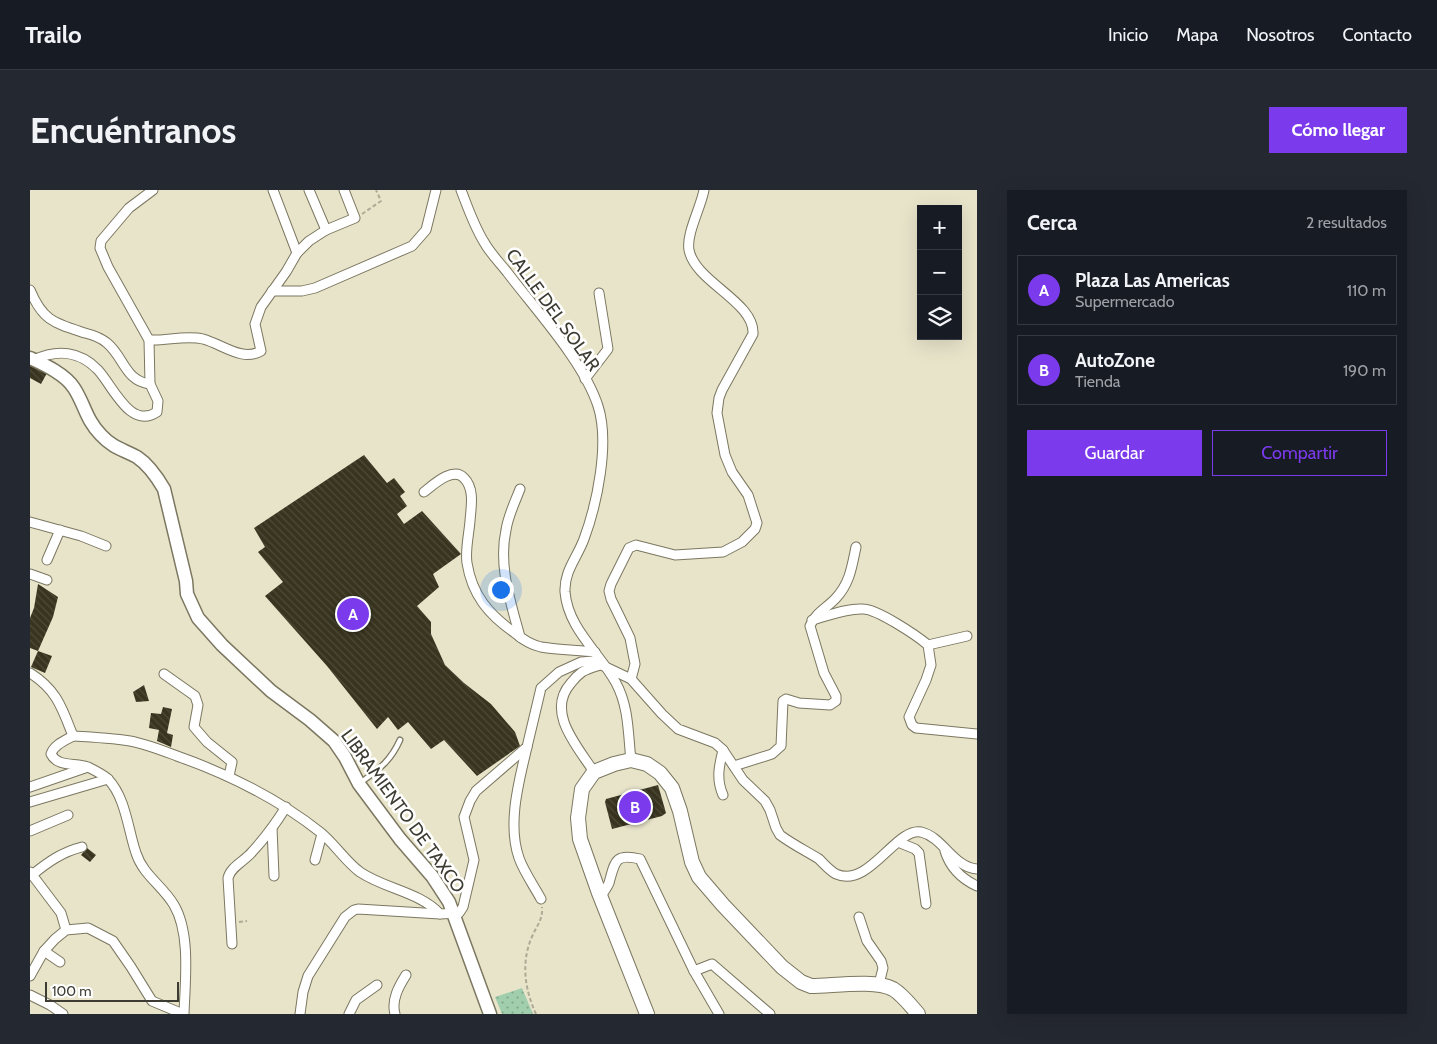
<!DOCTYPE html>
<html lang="es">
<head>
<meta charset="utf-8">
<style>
  :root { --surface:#171b24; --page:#242831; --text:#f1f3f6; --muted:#9ea1a6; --line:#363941; --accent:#7c3aed }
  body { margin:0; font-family:Cabin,sans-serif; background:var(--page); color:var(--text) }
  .controls { position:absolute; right:15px; top:15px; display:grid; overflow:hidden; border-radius:0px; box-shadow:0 5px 20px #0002 }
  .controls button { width:45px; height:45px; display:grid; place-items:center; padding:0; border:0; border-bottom:1px solid var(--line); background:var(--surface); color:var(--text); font:25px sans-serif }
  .scale { position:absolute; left:15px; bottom:12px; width:134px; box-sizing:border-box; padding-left:5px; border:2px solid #3d3c32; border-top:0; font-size:14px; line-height:18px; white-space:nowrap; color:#3d3c32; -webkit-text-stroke:4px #fff; paint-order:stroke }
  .you { position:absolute; left:470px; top:399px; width:18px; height:18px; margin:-12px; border:4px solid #fff; border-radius:50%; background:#1a73e8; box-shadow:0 0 0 8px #1a73e833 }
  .badge { display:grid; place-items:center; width:32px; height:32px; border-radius:50%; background:var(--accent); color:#fff; font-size:16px; font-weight:700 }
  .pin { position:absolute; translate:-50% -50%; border:2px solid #fff; box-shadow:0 1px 5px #0006 }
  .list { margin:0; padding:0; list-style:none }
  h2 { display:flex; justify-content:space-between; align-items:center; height:65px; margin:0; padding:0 20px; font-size:21px }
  h2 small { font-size:16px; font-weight:400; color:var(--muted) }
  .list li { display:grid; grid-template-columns:32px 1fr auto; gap:15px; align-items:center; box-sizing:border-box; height:70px; margin:0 10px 10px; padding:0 10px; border:1px solid var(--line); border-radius:0px }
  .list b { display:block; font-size:19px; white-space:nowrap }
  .list p { margin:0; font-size:16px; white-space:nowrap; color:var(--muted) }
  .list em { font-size:16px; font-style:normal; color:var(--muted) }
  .actions { display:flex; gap:10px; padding:15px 20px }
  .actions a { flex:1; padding:11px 0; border:1px solid var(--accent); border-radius:0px; text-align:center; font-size:18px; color:var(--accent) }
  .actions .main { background:var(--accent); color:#fff }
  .icon { flex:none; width:28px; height:28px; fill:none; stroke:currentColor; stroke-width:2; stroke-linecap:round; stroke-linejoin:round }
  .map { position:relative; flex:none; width:947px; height:824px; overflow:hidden; border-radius:0px }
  header { display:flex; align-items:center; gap:30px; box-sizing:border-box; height:70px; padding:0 25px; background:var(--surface); border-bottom:1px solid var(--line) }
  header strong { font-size:24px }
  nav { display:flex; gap:28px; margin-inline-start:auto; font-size:18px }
  .intro { display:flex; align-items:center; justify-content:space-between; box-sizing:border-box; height:120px; padding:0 30px }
  h1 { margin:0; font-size:35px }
  .button { padding:12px 22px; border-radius:0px; background:var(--accent); color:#fff; font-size:18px; font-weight:700 }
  main { display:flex; gap:30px; padding:0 30px }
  aside { flex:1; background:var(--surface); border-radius:0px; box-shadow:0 5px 20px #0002 }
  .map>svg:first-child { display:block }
</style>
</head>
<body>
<header>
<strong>Trailo</strong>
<nav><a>Inicio</a><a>Mapa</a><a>Nosotros</a><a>Contacto</a></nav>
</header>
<div class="intro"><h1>Encuéntranos</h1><a class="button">Cómo llegar</a></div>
<main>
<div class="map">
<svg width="947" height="824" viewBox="0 0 947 824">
  <defs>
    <pattern id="park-dots" width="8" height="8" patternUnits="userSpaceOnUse" patternTransform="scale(1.25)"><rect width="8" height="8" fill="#a1cead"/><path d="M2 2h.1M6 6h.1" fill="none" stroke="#84a88d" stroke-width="1.8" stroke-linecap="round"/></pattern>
    <pattern id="building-back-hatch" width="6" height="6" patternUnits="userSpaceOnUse" patternTransform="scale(1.25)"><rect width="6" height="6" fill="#38341f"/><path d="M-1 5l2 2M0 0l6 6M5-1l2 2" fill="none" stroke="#4d4a37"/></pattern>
  </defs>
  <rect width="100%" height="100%" fill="#e8e4ca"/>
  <polygon fill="url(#park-dots)" points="492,798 503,824 472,824 465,807"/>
  <g fill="url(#building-back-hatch)">
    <polygon points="0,172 17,183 11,194 0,188"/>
    <polygon points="334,265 357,293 364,288 375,302 370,306 377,316 367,324 374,334 392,321 431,364 403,384 409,397 387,416 401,432 401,444 415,475 434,493 461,514 485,542 490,556 447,586 414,550 401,559 378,532 368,540 358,527 347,539 297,476 235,406 253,392 228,362 235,357 224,338"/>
    <polygon points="8,394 28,407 23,427 8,461 0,458 0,428 4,418"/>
    <polygon points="8,461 22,466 15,483 1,477"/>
    <polygon points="114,495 119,511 106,512 103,502"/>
    <polygon points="133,517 142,519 137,543 143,545 141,557 127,551 129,540 119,538 121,523 131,524"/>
    <polygon points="628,595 636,623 632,626 582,639 575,612 576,609"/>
    <polygon points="57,658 66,665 60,672 51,665"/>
  </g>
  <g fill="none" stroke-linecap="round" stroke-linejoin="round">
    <defs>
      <path id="service" d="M330 593C349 579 360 572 370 550"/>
      <g id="minor">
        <polyline points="243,0 267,63"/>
        <polyline points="279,0 296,40"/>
        <path d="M431 0C438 18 444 36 454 52 460 63 469 72 477 82 505 119 554 172 568 216 580 253 567 314 554 349 547 368 534 381 535 402 538 439 570 463 586 493 599 517 598 544 601 570"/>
        <path d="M0 100C13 131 24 133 55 143 63 145 70 147 77 153 94 167 95 191 120 194"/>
        <polyline points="242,101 272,101 285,98 382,56 396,40 406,0"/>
        <path d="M119 150C136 151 156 145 173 149 192 154 212 172 231 161L225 134 231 117 256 82 267 63 279 51 296 40 325 28 314 0"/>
        <path d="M4 170C27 159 50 161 68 180 83 196 100 240 127 222L128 211 120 194 119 150 78 77 70 58 71 51 99 18 123 0"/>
        <polyline points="555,189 578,159 569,103"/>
        <path d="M490 299C485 312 478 326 476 340 468 376 481 413 490 447"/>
        <path d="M394 302C403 295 423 276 434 288 445 299 441 317 440 331 439 344 435 360 437 373 442 405 459 425 485 443 492 449 502 455 511 457 529 460 547 460 565 462"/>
        <polyline points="0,332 51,346 76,356"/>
        <polyline points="17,370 30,340"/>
        <polyline points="0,384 17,390"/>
        <path d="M782 430C798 426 816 418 833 419 847 419 886 445 898 455L901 475 896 490 879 527 882 535 886 538 947 544"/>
        <polyline points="898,455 937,446"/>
        <path d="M0 483C27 500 32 518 43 546"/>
        <polyline points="134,484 165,506 168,515 164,537 177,552 202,572 199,586"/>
        <path d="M601 489 605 474 600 448 581 409 579 401 581 394 599 358 606 355 645 365 693 362 712 352 725 339 727 333 718 305 702 282 695 265 687 223 689 208 692 200 723 144C725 112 665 92 659 60 656 44 671 17 674 0"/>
        <path d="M43 546C62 547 81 548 100 551 116 554 131 560 147 566 198 584 247 608 290 642 305 654 315 671 330 682 355 699 390 702 410 724L429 723 433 717 444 670 434 627 440 611 446 601 497 557 511 498 529 482 551 472 563 471 601 489 632 524 648 539 685 553 693 560 713 590 735 611 740 620 746 638 750 645C762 654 776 661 789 669 794 674 800 681 806 684 839 699 866 637 891 642 913 647 923 677 947 679"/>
        <path d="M43 546C34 551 24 555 21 564 28 578 46 572 58 577 64 580 74 585 78 589 96 608 98 640 106 663 113 685 133 696 144 715 161 744 155 792 154 824"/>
        <path d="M497 557C489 591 477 634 489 668 494 682 504 696 511 709"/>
        <path d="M704 576 742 564 751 556 753 511 756 509 769 513 800 515 806 511V506L794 483 780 436C785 423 797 418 806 408 820 393 822 376 826 357"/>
        <path d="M564 582C548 557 515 522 541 493 544 489 548 485 552 482 557 479 564 477 570 475"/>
        <polyline points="0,597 55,578"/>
        <path d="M693 605C686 589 689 576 693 560"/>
        <polyline points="0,612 78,589"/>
        <polyline points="242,638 244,686"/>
        <polyline points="0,641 38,625"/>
        <polyline points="868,652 885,659 889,663 896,714"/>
        <path d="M915 661C920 677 932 689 947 696"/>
        <polyline points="285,670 292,644"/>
        <polyline points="0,682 31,723 36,740"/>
        <path d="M2 685C18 672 32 662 52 657"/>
        <path d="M571 707C573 702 577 698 579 693 585 671 585 663 610 669L664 781 689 824"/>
        <polyline points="829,727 837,751 851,771 853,778 849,794"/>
        <path d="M202 754 198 688C201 676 215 671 222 662 235 648 246 633 256 617"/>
        <polyline points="14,761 30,772"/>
        <polyline points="664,781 682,774 740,824"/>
        <polyline points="0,786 14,761 25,749 36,740 58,738 83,751 101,777 122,811 153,824"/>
        <polyline points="0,805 20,815 33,824"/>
        <polyline points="270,824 273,802 278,786 315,727 324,720 328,719 410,724"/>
        <polyline points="319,824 326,810 347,795"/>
        <path d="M365 824C361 810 369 796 376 785"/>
      </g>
      <path id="secondary" d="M0 168C15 175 35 184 44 198 55 215 56 230 71 245 83 258 92 259 107 267 119 275 127 287 134 299L156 391 157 404 168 428 192 455 241 501 280 530 304 551 315 567 329 594 370 649 402 686 419 712 460 824"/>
      <path id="primary" d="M617 824 569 703 550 649 548 628 552 599 564 582 584 574 601 570 617 574 630 583 642 598 650 621 662 672 669 687 693 715 752 777 771 792 781 796C803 796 845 789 863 799 873 805 880 815 888 824"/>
    </defs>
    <use href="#service" stroke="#7b7760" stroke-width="7"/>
    <use href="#minor" stroke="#7b7760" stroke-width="11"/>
    <use href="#secondary" stroke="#7b7760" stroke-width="15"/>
    <use href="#primary" stroke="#7b7760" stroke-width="16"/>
    <g stroke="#adaa96" stroke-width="2" stroke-dasharray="4 2.5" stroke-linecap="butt">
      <polyline points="332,24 351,11 346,0"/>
      <polyline points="209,732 217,731"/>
      <path d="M506 824C495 800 491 774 501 749 506 736 513 731 512 717"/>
    </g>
    <use href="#service" stroke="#fff" stroke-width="4.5"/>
    <use href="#minor" stroke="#fff" stroke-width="9"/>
    <use href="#secondary" stroke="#fff" stroke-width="12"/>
    <use href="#primary" stroke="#fff" stroke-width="14"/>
  </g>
  <g text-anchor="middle" stroke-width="5" stroke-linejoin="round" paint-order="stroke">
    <g font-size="18" fill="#3d3c32" stroke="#fff">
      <text transform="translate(523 120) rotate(54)" y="6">CALLE DEL SOLAR</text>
      <text transform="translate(373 621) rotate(54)" y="6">LIBRAMIENTO DE TAXCO</text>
    </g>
  </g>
</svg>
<div class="controls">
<button>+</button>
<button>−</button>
<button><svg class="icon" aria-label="layers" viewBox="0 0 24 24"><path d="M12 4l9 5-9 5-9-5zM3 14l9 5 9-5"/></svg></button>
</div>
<div class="scale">100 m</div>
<div class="you"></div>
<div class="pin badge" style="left:323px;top:424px">A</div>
<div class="pin badge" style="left:605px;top:617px">B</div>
</div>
<aside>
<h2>Cerca<small>2 resultados</small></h2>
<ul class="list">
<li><span class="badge">A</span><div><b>Plaza Las Americas</b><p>Supermercado</p></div><em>110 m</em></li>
<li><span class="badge">B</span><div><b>AutoZone</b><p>Tienda</p></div><em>190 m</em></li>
</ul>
<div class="actions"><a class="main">Guardar</a><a>Compartir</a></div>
</aside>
</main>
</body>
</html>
